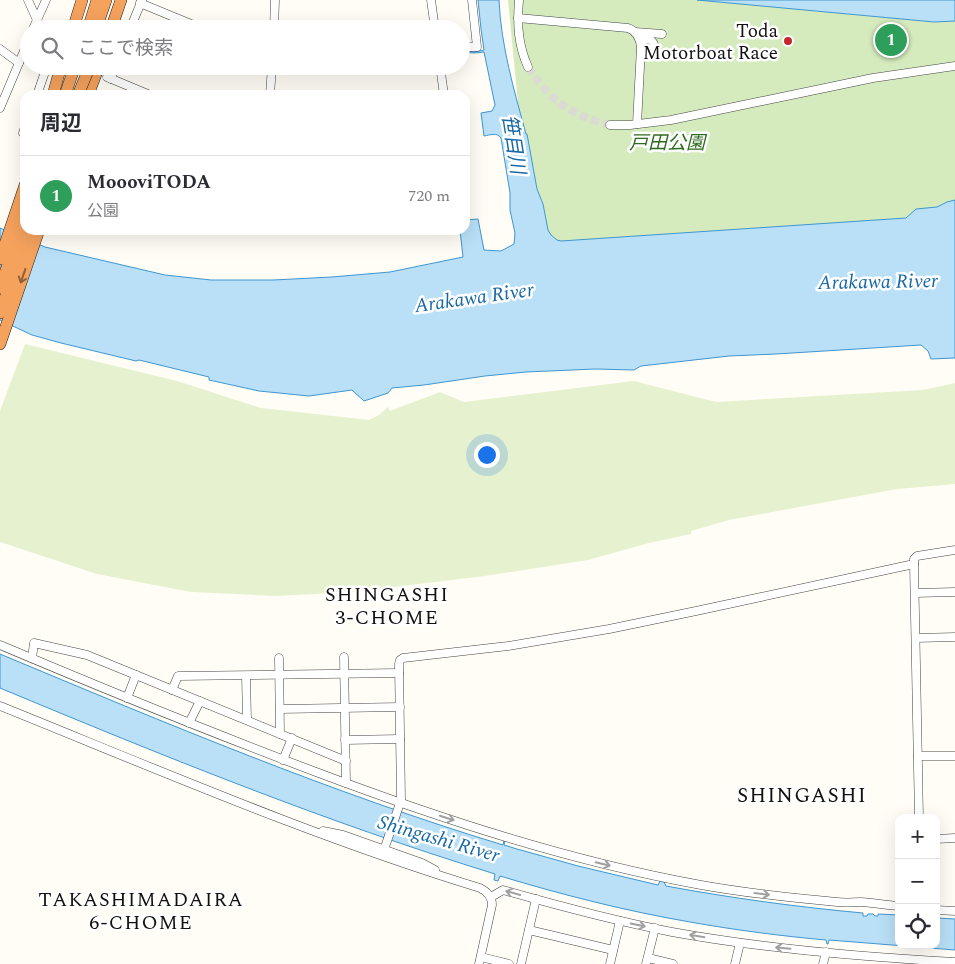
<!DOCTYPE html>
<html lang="ja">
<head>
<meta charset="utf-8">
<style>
  :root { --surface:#fff; --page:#f7f7f7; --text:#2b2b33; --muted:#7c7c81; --line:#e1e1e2; --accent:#0b8043 }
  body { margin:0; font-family:Spectral,"Noto Sans JP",serif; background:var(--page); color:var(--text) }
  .controls { position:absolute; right:15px; bottom:15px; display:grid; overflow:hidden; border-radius:10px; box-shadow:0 5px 20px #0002 }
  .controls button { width:45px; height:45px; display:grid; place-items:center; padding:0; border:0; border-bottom:1px solid var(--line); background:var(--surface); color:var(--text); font:25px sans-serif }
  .you { position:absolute; left:486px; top:454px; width:18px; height:18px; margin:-12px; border:4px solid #fff; border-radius:50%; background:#1a73e8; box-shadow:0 0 0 8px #1a73e833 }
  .badge { display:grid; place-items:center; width:32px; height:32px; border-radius:50%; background:var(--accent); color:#fff; font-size:16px; font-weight:700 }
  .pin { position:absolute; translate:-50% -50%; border:2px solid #fff; box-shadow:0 1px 5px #0006 }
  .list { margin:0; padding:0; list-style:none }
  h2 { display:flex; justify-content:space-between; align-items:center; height:65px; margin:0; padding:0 20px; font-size:21px }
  h2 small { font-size:16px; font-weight:400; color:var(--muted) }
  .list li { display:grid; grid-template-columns:32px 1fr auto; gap:15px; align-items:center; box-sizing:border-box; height:80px; padding:0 20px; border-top:1px solid var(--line) }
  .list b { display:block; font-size:19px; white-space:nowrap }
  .list p { margin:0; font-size:16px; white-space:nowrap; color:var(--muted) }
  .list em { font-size:16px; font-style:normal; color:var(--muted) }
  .icon { flex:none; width:28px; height:28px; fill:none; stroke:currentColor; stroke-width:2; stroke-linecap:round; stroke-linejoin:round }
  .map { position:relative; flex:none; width:955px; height:964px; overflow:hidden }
  .search { position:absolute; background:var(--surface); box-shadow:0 5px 20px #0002; left:20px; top:20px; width:450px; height:55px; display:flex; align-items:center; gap:12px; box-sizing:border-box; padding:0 18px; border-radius:28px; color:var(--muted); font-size:19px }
  .panel { position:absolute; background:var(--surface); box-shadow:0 5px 20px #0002; left:20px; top:90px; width:450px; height:145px; border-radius:15px }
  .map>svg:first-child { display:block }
</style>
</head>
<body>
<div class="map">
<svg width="955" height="964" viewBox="0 0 955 964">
  <rect width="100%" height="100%" fill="#fffdf5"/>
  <polygon fill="#d5ebbd" points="508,0 955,0 955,275 536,287"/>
  <polygon fill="#e6f2cf" points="25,344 177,381 261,408 369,420 379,415 388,407 390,411 440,392 464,402 634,381 716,402 923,390 955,383 955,484 897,489 729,520 691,531 691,534 649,543 588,560 485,576 352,592 276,596 191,592 97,574 0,542 0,411"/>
  <g fill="#b9e0f7" stroke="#3f96cf">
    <path d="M478 0H499C501 46 514 90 526 134H527L537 189 543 204 548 230 551 235 557 240 561 241 906 218 916 209 937 207 947 202 955 200V358L931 359 928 351 921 345 776 354 729 356 641 366 634 370 595 369 526 372 485 376 424 385 392 388 388 393 364 401 352 390 309 396 259 391 209 380V377L139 360 136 361 61 343 32 335 0 320V228L45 247 165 275 211 280H273L332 277 390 272 463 257 460 230H465V220L478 219 484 250 501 251 514 244 515 233 510 210V193L501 138C497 132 490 135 484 136L481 113 492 111 495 105 484 52 475 53 461 52V51L474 52 484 50 481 29Z"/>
    <polygon points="697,0 955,0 955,21 934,22"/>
    <path d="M0 654C165 723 332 793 503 845L504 840 505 841 504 845 517 849 578 866 658 885 660 881 664 882 666 886C731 898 797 907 863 913V916H867L868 914H873L875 916H878V914L899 915V945H936V918L955 919V950L829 940 828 944H827L826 940C781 936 735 930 690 922 626 911 563 895 500 876L498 881 494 880 495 874C326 822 163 756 0 688Z"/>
  </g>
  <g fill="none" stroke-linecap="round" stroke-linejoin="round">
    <path stroke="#dbdad3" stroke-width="8" stroke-dasharray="8 4" stroke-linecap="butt" d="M528 67C549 100 572 116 610 125"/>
    <defs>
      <g id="minor">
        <polyline points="28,0 41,29"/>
        <polyline points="431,0 435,29"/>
        <path d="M519 0C517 24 518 45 528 67"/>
        <polyline points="140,3 191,24 210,29"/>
        <path d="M518 18 628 28C637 31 640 38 641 47L637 124"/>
        <polyline points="33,29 46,0"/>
        <polyline points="130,29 142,0"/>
        <polyline points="274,29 275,0"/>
        <polyline points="635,32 662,34"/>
        <path d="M641 43 644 40 649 39C655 42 657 51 649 53 647 54 643 54 641 54"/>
        <polyline points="461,47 477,47 472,0"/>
        <polyline points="0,49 19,63"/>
        <polyline points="440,66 444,95"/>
        <polyline points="107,77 150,95"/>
        <polyline points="111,79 115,66"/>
        <polyline points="37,95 47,66"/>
        <polyline points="270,95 272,66"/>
        <polyline points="0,108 29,39"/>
        <polyline points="610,125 630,125 671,120 873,78 955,66"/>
        <polyline points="25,127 23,133 25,134"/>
        <polyline points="914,564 914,559 917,556 955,550"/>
        <polyline points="915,593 955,592"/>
        <polyline points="916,638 955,637"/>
        <path d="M0 645C104 689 210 732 316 772 441 819 569 861 701 885 746 893 792 898 837 902 845 903 853 902 861 902 874 903 886 905 899 906"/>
        <polyline points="344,657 346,783"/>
        <polyline points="32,658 34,643 87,655 346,761"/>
        <polyline points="279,658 280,734"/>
        <polyline points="246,676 247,720"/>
        <polyline points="172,690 178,676 399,673"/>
        <polyline points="127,698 136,675"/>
        <path d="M0 706C159 770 316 838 480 888 488 892 492 897 492 905L479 964"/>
        <polyline points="280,709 400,707"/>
        <polyline points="189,723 200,701"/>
        <polyline points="345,740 400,739"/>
        <polyline points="918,756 955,756"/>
        <polyline points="283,760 292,738"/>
        <polyline points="323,831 343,835 422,863 435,870"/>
        <polyline points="936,839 955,838"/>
        <polyline points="384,850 401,800 399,664 400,660 403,658 508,646 609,629 696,611 914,564 919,818"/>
        <path d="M491 897 503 890C559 906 615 921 672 932 766 949 860 957 955 962"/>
        <polyline points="936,910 955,911"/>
        <polyline points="529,930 613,950"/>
        <polyline points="481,957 509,964"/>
        <polyline points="648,958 673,964"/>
        <polyline points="521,964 536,899"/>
        <polyline points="610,964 620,921"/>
        <polyline points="646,964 655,928"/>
        <polyline points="735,964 740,943"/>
        <polyline points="823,964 826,952"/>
      </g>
      <g id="highway">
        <polyline points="73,29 82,0"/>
        <polyline points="88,29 97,0"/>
        <polyline points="96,29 106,0"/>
        <polyline points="111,29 121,0"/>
        <polyline points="53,95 61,66"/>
        <polyline points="65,95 75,66"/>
        <polyline points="88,95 99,66"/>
        <polyline points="0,259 25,185"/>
        <polyline points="0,288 25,214"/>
        <polyline points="0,313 28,230"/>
        <polyline points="0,344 39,230"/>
      </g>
    </defs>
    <use href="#minor" stroke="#444" stroke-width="9"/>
    <use href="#highway" stroke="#222" stroke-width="12"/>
    <use href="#minor" stroke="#fff" stroke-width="8"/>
    <use href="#highway" stroke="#f5a25d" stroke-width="11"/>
    <defs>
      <polyline id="highway-bridge" points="78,95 90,66"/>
    </defs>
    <use href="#highway-bridge" stroke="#222" stroke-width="12" stroke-linecap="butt"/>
    <use href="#highway-bridge" stroke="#f5a25d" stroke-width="11"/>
  </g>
  <defs><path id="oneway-shaft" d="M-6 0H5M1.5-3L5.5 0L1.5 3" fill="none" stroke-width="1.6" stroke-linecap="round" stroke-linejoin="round" transform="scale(1.25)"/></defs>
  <use stroke="#8e613b" href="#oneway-shaft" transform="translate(23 276) rotate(109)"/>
  <g stroke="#a0a0a0">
    <use href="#oneway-shaft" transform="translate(447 818) rotate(18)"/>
    <use href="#oneway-shaft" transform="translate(603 864) rotate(13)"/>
    <use href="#oneway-shaft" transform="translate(513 893) rotate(-164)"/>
    <use href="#oneway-shaft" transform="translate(762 894) rotate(7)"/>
    <use href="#oneway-shaft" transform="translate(638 925) rotate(12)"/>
    <use href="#oneway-shaft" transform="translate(697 936) rotate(-171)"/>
    <use href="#oneway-shaft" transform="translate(783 948) rotate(-175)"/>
  </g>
  <circle fill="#c4262e" stroke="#fff" stroke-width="2" cx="788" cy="41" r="5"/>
  <g text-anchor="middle" stroke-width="5" stroke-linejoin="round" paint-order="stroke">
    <g font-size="19" fill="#111" stroke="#fff" text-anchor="end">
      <text x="778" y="37">Toda<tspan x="778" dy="22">Motorboat Race</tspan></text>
    </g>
    <g font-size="19" font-style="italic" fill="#2f6b1f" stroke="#fff">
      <text x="667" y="149">戸田公園</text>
    </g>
    <g font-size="20" font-style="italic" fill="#1768a6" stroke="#fff">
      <text transform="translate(514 144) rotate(81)" y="7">笹目川</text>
      <text transform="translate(878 281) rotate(-1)" y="7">Arakawa River</text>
      <text transform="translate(474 297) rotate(-8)" y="7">Arakawa River</text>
      <text transform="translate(439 838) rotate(16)" y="7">Shingashi River</text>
    </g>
    <g font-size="20" letter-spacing="1" fill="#111" stroke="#fff">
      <text x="387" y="601">SHINGASHI<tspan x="387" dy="23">3-CHOME</tspan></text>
      <text x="141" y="906">TAKASHIMADAIRA<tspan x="141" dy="23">6-CHOME</tspan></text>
    </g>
    <g font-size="21" letter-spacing="1" fill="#111" stroke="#fff">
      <text x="802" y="802">SHINGASHI</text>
    </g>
  </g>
</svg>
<div class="controls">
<button>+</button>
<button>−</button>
<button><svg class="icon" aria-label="locate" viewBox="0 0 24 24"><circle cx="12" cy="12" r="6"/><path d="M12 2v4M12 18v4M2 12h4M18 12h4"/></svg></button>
</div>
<div class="you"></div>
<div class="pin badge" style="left:891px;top:40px;background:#2e9e5b">1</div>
<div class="search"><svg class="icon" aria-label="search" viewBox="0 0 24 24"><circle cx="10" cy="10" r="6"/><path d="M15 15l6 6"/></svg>ここで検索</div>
<section class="panel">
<h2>周辺<small></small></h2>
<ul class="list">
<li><span class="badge" style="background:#2e9e5b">1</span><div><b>MoooviTODA</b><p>公園</p></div><em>720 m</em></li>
</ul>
</section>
</div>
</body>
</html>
